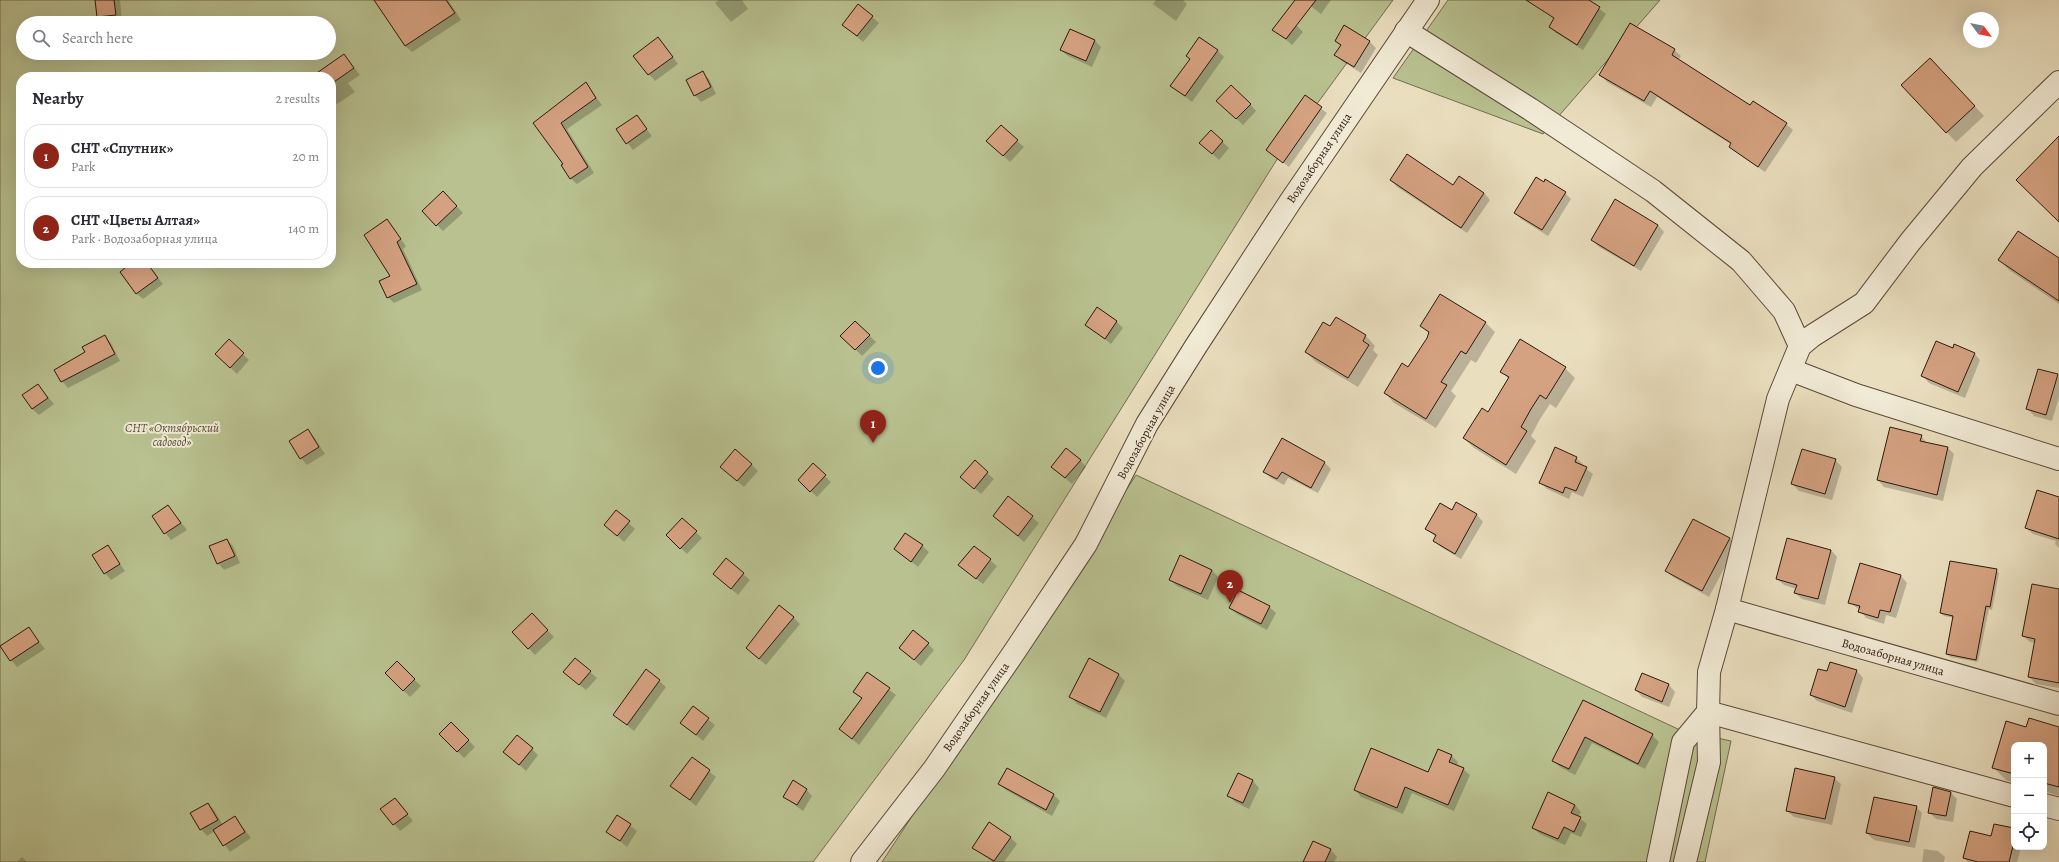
<!DOCTYPE html>
<html lang="en">
<head>
<meta charset="utf-8">
<style>
  :root { --surface:#fff; --page:#f2f2f3; --text:#2b2b33; --muted:#7c7c81; --line:#e1e1e2; --accent:#8f2418 }
  body { margin:0; font-family:Alegreya,serif; background:var(--page); color:var(--text) }
  .controls { position:absolute; right:12px; bottom:12px; display:grid; overflow:hidden; border-radius:8px; box-shadow:0 4px 16px #0002 }
  .controls button { width:36px; height:36px; display:grid; place-items:center; padding:0; border:0; border-bottom:1px solid var(--line); background:var(--surface); color:var(--text); font:20px sans-serif }
  .compass { position:absolute; left:1963px; top:12px; width:36px; height:36px; border-radius:50%; background:var(--surface); box-shadow:0 4px 16px #0002; rotate:122deg }
  .you { position:absolute; left:878px; top:368px; width:14px; height:14px; margin:-10px; border:3px solid #fff; border-radius:50%; background:#1a73e8; box-shadow:0 0 0 6px #1a73e833 }
  .badge { display:grid; place-items:center; width:26px; height:26px; border-radius:50%; background:var(--accent); color:#fff; font-size:13px; font-weight:700 }
  .pin { position:absolute; translate:-50% -33px; filter:drop-shadow(0 1px 2px #0008) }
  .pin::after { content:''; position:absolute; top:21px; width:14px; height:12px; background:inherit; clip-path:polygon(0 0,100% 0,50% 100%) }
  .list { margin:0; padding:0; list-style:none }
  h2 { display:flex; justify-content:space-between; align-items:center; height:52px; margin:0; padding:0 16px; font-size:17px }
  h2 small { font-size:13px; font-weight:400; color:var(--muted) }
  .list li { display:grid; grid-template-columns:26px 1fr auto; gap:12px; align-items:center; box-sizing:border-box; height:64px; margin:0 8px 8px; padding:0 8px; border:1px solid var(--line); border-radius:16px }
  .list b { display:block; font-size:15px; white-space:nowrap }
  .list p { margin:0; font-size:13px; white-space:nowrap; color:var(--muted) }
  .list em { font-size:13px; font-style:normal; color:var(--muted) }
  .icon { flex:none; width:22px; height:22px; fill:none; stroke:currentColor; stroke-width:2; stroke-linecap:round; stroke-linejoin:round }
  .map { position:relative; flex:none; width:2059px; height:862px; overflow:hidden }
  .search { position:absolute; background:var(--surface); box-shadow:0 4px 16px #0002; left:16px; top:16px; width:320px; height:44px; display:flex; align-items:center; gap:10px; box-sizing:border-box; padding:0 14px; border-radius:22px; color:var(--muted); font-size:15px }
  .panel { position:absolute; background:var(--surface); box-shadow:0 4px 16px #0002; left:16px; top:72px; width:320px; height:196px; border-radius:16px }
  .map>svg:first-child { display:block }
</style>
</head>
<body>
<div class="map">
<svg width="2059" height="862" viewBox="0 0 2059 862">
  <rect width="100%" height="100%" fill="#e9debe"/>
  <filter id="stains"><feTurbulence type="fractalNoise" baseFrequency=".005" numOctaves="4"/><feColorMatrix values="0 0 0 0 .2 0 0 0 0 .09 0 0 0 0 .02 0 0 0 .5 -.17"/></filter>
  <radialGradient id="worn" r=".72"><stop offset=".6" stop-color="#630" stop-opacity="0"/><stop offset="1" stop-color="#630" stop-opacity=".3"/></radialGradient>
  <g fill="#b9c190" stroke="#736c4e" fill-rule="evenodd">
    <path d="M0 0H1393L1281 153 964 660 813 862H0ZM23 23H329V53H23ZM21 77H331V263H21Z"/>
    <polygon points="1448,0 1660,0 1543,134 1393,78"/>
    <polygon points="1136,475 1680,730 1731,741 1705,862 882,862"/>
  </g>
  <g fill="#0003">
    <polygon points="96,0 120,0 122,21 104,23 98,17"/>
    <polygon points="432,0 448,0 461,20 412,52 405,46"/>
    <polygon points="719,0 742,0 748,9 731,22 715,3"/>
    <polygon points="1156,0 1183,0 1187,4 1176,21 1153,4"/>
    <polygon points="1303,0 1331,0 1321,14"/>
    <polygon points="1540,0 1588,0 1606,14 1583,50 1556,33 1550,27 1555,19 1537,6"/>
    <polygon points="872,17 879,23 863,42 843,25"/>
    <polygon points="1296,25 1303,32 1292,45 1274,29"/>
    <polygon points="1344,27 1370,42 1376,48 1361,73 1342,61 1336,55 1341,46 1336,41"/>
    <polygon points="658,38 678,64 655,81 649,74"/>
    <polygon points="1095,41 1101,47 1092,67 1068,56 1061,50"/>
    <polygon points="1217,50 1224,57 1192,102 1171,86"/>
    <polygon points="1674,50 1681,56 1678,60 1751,107 1786,124 1793,130 1765,172 1737,153 1730,147 1732,145 1657,97 1651,107 1607,82 1601,75"/>
    <polygon points="344,55 360,75 348,83 355,92 337,104 333,99 331,101 331,77 317,77"/>
    <polygon points="1940,69 1984,116 1956,142 1902,85"/>
    <polygon points="702,72 709,79 716,94 701,102 695,95"/>
    <polygon points="586,84 602,105 567,129 594,173 577,184 570,178 564,164 535,123"/>
    <polygon points="1305,97 1327,113 1289,167 1267,150"/>
    <polygon points="1217,101 1250,104 1256,111 1243,125"/>
    <polygon points="637,117 652,136 633,150 617,130"/>
    <polygon points="1211,131 1229,148 1219,160 1207,149"/>
    <polygon points="1017,141 1024,147 1010,162 994,147"/>
    <polygon points="1391,180 1453,186 1484,193 1490,200 1467,233 1397,187"/>
    <polygon points="1544,183 1565,193 1571,199 1548,236 1521,219 1515,213"/>
    <polygon points="443,192 463,213 443,231 423,211"/>
    <polygon points="387,221 406,246 403,249 422,290 394,303 388,297 392,276"/>
    <polygon points="1658,225 1664,232 1641,271 1599,247 1592,240"/>
    <polygon points="2059,259 2059,304 2009,270 1999,260"/>
    <polygon points="133,263 146,263 163,284 143,299 136,293"/>
    <polygon points="1336,318 1366,336 1375,346 1373,350 1378,355 1358,387 1316,362 1306,352 1330,328"/>
    <polygon points="1116,321 1123,328 1111,344 1086,325"/>
    <polygon points="855,322 876,342 862,356 842,336"/>
    <polygon points="1485,322 1495,332 1476,363 1471,360 1451,391 1456,396 1436,428 1394,403 1385,393 1409,368 1428,338 1429,334 1422,326"/>
    <polygon points="105,337 111,343 120,361 68,388 62,381 87,352"/>
    <polygon points="229,341 249,360 237,374 216,354"/>
    <polygon points="1953,349 1974,353 1980,360 1965,398 1929,383 1923,376"/>
    <polygon points="1565,368 1575,378 1556,408 1550,404 1540,419 1531,436 1536,441 1516,474 1474,448 1464,438 1488,414 1509,379 1502,372"/>
    <polygon points="2057,375 2059,377 2059,397 2052,421 2034,416 2028,409"/>
    <polygon points="38,385 54,404 39,415 32,409"/>
    <polygon points="308,430 314,437 325,454 307,465 301,458"/>
    <polygon points="1921,436 1927,443 1948,448 1954,454 1943,501 1884,487 1878,480"/>
    <polygon points="1282,439 1325,463 1331,469 1318,493 1288,478 1284,485 1271,478 1265,472"/>
    <polygon points="1576,458 1583,464 1582,466 1593,474 1583,497 1572,492 1569,499 1547,489 1541,483"/>
    <polygon points="1080,460 1086,467 1072,484 1059,473"/>
    <polygon points="1835,460 1842,467 1832,500 1799,491 1792,484"/>
    <polygon points="975,462 994,479 981,494 968,483"/>
    <polygon points="751,464 758,471 744,487 728,473"/>
    <polygon points="813,465 831,482 817,497 799,480"/>
    <polygon points="1008,498 1039,523 1024,542 994,516"/>
    <polygon points="2059,498 2059,548 2055,544 2056,541 2033,534 2026,528"/>
    <polygon points="1456,504 1477,515 1483,522 1461,559 1441,547 1434,541 1436,537 1426,529 1452,511"/>
    <polygon points="168,506 187,530 171,540 153,517"/>
    <polygon points="616,511 635,529 624,542 612,531"/>
    <polygon points="682,519 702,538 687,554 667,535"/>
    <polygon points="1694,520 1730,539 1736,546 1709,597 1673,577 1666,571"/>
    <polygon points="227,540 233,546 240,563 224,570 218,563"/>
    <polygon points="107,546 125,571 111,580 105,573"/>
    <polygon points="922,546 929,552 918,567 895,549"/>
    <polygon points="974,547 997,566 983,584 966,571"/>
    <polygon points="1831,550 1837,557 1825,605 1802,599 1795,593 1796,589 1784,585 1777,579"/>
    <polygon points="1181,557 1212,570 1218,577 1208,600 1177,586 1170,580"/>
    <polygon points="726,559 750,580 738,595 721,580"/>
    <polygon points="1996,570 1999,573 1992,610 1989,609 1978,662 1950,657 1947,654 1954,618 1944,616 1941,613"/>
    <polygon points="1901,576 1907,583 1896,618 1886,615 1884,624 1866,618 1860,610 1849,602"/>
    <polygon points="2059,590 2059,688 2036,684 2029,677 2036,643 2030,642 2023,636"/>
    <polygon points="1269,607 1276,613 1267,630 1237,614 1230,608"/>
    <polygon points="532,614 554,637 535,655 513,632"/>
    <polygon points="793,617 800,624 766,665 754,655"/>
    <polygon points="29,629 45,649 17,667 11,660"/>
    <polygon points="928,644 934,650 921,666 907,654"/>
    <polygon points="397,663 421,686 410,697 386,673"/>
    <polygon points="1831,663 1857,671 1863,678 1852,713 1817,701 1811,695 1828,672"/>
    <polygon points="646,670 666,687 634,731 614,715"/>
    <polygon points="590,672 597,678 586,690 571,678"/>
    <polygon points="867,673 896,695 859,745 840,729 862,699 854,691"/>
    <polygon points="1118,674 1125,681 1106,718 1077,704 1071,697"/>
    <polygon points="1642,675 1669,685 1675,692 1669,707 1642,697 1636,690"/>
    <polygon points="1584,701 1652,735 1659,742 1645,769 1592,743 1575,775 1560,767 1553,761"/>
    <polygon points="693,707 715,725 703,741 681,723"/>
    <polygon points="451,723 475,747 464,758 440,734"/>
    <polygon points="2027,728 2059,728 2059,796 2044,791 2044,745 2014,745 2014,783 2006,780 1993,767"/>
    <polygon points="532,749 538,755 526,771 505,752"/>
    <polygon points="1452,756 1458,762 1457,766 1463,769 1470,775 1454,811 1412,793 1403,814 1361,797 1355,790 1429,773"/>
    <polygon points="692,758 716,777 696,806 672,786"/>
    <polygon points="1007,769 1054,795 1060,801 1052,816 1006,790 999,784"/>
    <polygon points="1238,775 1253,781 1259,788 1249,809 1235,802 1229,796"/>
    <polygon points="1834,778 1841,784 1832,825 1794,817 1787,811"/>
    <polygon points="806,789 812,796 803,811 784,797"/>
    <polygon points="1951,793 1957,799 1953,822 1936,819 1929,812"/>
    <polygon points="395,799 413,821 400,831 394,824"/>
    <polygon points="208,804 214,810 223,825 235,817 251,838 230,852 215,831 207,836 201,829"/>
    <polygon points="1575,805 1581,812 1578,817 1587,824 1581,837 1571,833 1565,845 1540,834 1533,828"/>
    <polygon points="1916,807 1922,813 1915,848 1874,840 1867,833"/>
    <polygon points="618,816 637,831 627,847 608,831"/>
    <polygon points="2014,829 2014,847 2021,847 2017,862 1968,862 1964,858 1992,837"/>
    <polygon points="1010,837 1017,844 1004,862 993,862 973,848"/>
    <polygon points="1314,842 1331,850 1337,857 1334,862 1304,862"/>
    <polygon points="1924,849 1938,851 1945,857 1944,862 1922,862"/>
    <polygon points="22,857 27,862 17,862"/>
  </g>
  <g fill="#d5a281" stroke="#2d170c">
    <polygon points="95,0 114,0 116,15 97,17"/>
    <polygon points="374,0 446,0 455,13 405,46"/>
    <polygon points="1295,0 1316,0 1286,39 1272,30"/>
    <polygon points="1526,0 1589,0 1600,7 1577,45 1549,27 1554,18"/>
    <polygon points="858,4 873,16 857,36 842,25"/>
    <polygon points="1630,23 1675,49 1672,55 1750,105 1753,101 1787,123 1758,167 1729,147 1731,143 1650,91 1644,101 1599,75"/>
    <polygon points="1344,25 1370,41 1354,67 1334,55 1341,45 1335,41"/>
    <polygon points="1070,29 1095,40 1086,61 1060,50"/>
    <polygon points="658,37 673,57 648,75 633,56"/>
    <polygon points="1199,37 1218,50 1185,96 1170,86 1190,59 1186,56"/>
    <polygon points="344,54 354,68 331,84 331,77 311,77"/>
    <polygon points="1930,58 1975,106 1946,133 1901,85"/>
    <polygon points="703,71 711,87 694,96 686,80"/>
    <polygon points="586,82 596,98 561,123 588,167 570,179 561,165 563,164 533,123"/>
    <polygon points="1231,85 1251,104 1236,119 1216,101"/>
    <polygon points="1305,95 1322,107 1283,163 1266,150"/>
    <polygon points="637,115 647,129 626,144 616,129"/>
    <polygon points="1001,125 1018,140 1003,156 986,141"/>
    <polygon points="1211,130 1223,141 1212,154 1199,143"/>
    <polygon points="2059,136 2059,222 2016,180"/>
    <polygon points="1407,154 1453,185 1459,176 1484,193 1461,228 1390,180"/>
    <polygon points="1536,177 1544,182 1545,179 1566,192 1542,230 1514,213"/>
    <polygon points="443,191 457,206 436,226 422,211"/>
    <polygon points="1615,199 1658,225 1634,266 1591,240"/>
    <polygon points="387,219 401,239 397,242 417,284 387,298 379,281 390,276 364,235"/>
    <polygon points="2018,231 2059,258 2059,301 1998,260"/>
    <polygon points="131,263 147,263 158,278 136,294 120,272"/>
    <polygon points="1440,294 1486,322 1466,354 1461,351 1441,382 1447,385 1426,419 1384,393 1402,363 1408,367 1427,338 1429,332 1420,326"/>
    <polygon points="1097,307 1117,321 1105,339 1085,325"/>
    <polygon points="1336,317 1366,335 1363,341 1369,345 1348,378 1305,352 1323,322 1330,326"/>
    <polygon points="855,321 870,335 855,350 840,336"/>
    <polygon points="105,335 115,354 61,382 54,370 85,352 82,347"/>
    <polygon points="229,339 244,353 230,368 215,354"/>
    <polygon points="1520,339 1566,367 1546,399 1540,395 1531,409 1521,427 1527,431 1506,465 1463,438 1482,408 1488,412 1509,377 1500,372"/>
    <polygon points="1936,341 1953,348 1954,344 1975,353 1958,392 1921,376"/>
    <polygon points="2038,369 2058,374 2046,415 2026,409"/>
    <polygon points="38,384 48,398 32,409 22,395"/>
    <polygon points="1890,427 1922,435 1920,441 1948,447 1937,495 1877,480"/>
    <polygon points="308,429 319,447 300,459 289,441"/>
    <polygon points="1282,438 1325,462 1311,488 1282,472 1277,479 1263,472"/>
    <polygon points="1555,447 1577,457 1575,462 1587,467 1576,491 1565,487 1563,493 1539,483"/>
    <polygon points="1066,448 1081,460 1065,478 1051,467"/>
    <polygon points="735,449 752,464 737,481 720,467"/>
    <polygon points="1802,449 1836,459 1825,494 1791,484"/>
    <polygon points="975,460 988,472 974,489 960,477"/>
    <polygon points="813,463 826,475 810,492 798,480"/>
    <polygon points="2037,490 2059,497 2059,539 2025,528"/>
    <polygon points="1008,496 1033,516 1018,536 993,516"/>
    <polygon points="1456,502 1477,514 1455,554 1433,541 1436,535 1425,529 1440,503 1452,510"/>
    <polygon points="168,505 181,523 164,534 152,516"/>
    <polygon points="616,510 630,521 617,536 604,525"/>
    <polygon points="682,518 697,531 680,549 666,535"/>
    <polygon points="1693,519 1730,538 1702,591 1665,571"/>
    <polygon points="905,533 923,545 911,562 894,549"/>
    <polygon points="1787,538 1831,550 1818,599 1794,593 1797,585 1776,579"/>
    <polygon points="227,539 235,556 217,564 209,546"/>
    <polygon points="108,545 120,564 104,574 92,555"/>
    <polygon points="974,546 991,559 976,579 958,565"/>
    <polygon points="1180,555 1212,570 1201,594 1169,580"/>
    <polygon points="726,558 744,573 731,589 713,574"/>
    <polygon points="1950,561 1997,569 1990,607 1986,606 1976,660 1946,654 1953,616 1940,613"/>
    <polygon points="1860,563 1901,575 1890,612 1880,610 1878,618 1858,612 1860,606 1848,603"/>
    <polygon points="2032,584 2059,589 2059,683 2028,677 2035,639 2022,636"/>
    <polygon points="1238,590 1270,606 1261,624 1229,608"/>
    <polygon points="779,605 794,617 759,659 746,648"/>
    <polygon points="532,613 548,630 528,649 512,632"/>
    <polygon points="29,627 39,642 10,661 0,646"/>
    <polygon points="913,630 929,643 914,660 899,648"/>
    <polygon points="575,658 591,671 579,685 563,672"/>
    <polygon points="1089,658 1119,674 1100,712 1069,697"/>
    <polygon points="397,661 415,679 403,691 385,673"/>
    <polygon points="1830,662 1857,670 1845,707 1810,695 1818,669 1827,671"/>
    <polygon points="646,669 660,680 627,725 613,715"/>
    <polygon points="867,672 890,688 852,739 839,729 862,698 853,692"/>
    <polygon points="1642,673 1669,684 1662,702 1635,690"/>
    <polygon points="1583,700 1653,734 1638,764 1585,737 1569,769 1552,761"/>
    <polygon points="693,706 709,718 696,735 680,723"/>
    <polygon points="2029,718 2059,727 2059,787 2044,783 2044,745 2014,745 2014,774 1992,768 2006,721 2026,727"/>
    <polygon points="451,722 469,740 457,752 439,734"/>
    <polygon points="517,735 533,748 519,765 503,752"/>
    <polygon points="1371,748 1428,772 1438,749 1452,755 1449,762 1464,768 1448,805 1405,787 1397,808 1354,790"/>
    <polygon points="692,757 710,770 690,800 670,786"/>
    <polygon points="1007,768 1054,794 1046,810 998,784"/>
    <polygon points="1795,768 1835,777 1825,819 1786,811"/>
    <polygon points="1238,773 1253,780 1243,803 1227,796"/>
    <polygon points="793,780 807,789 797,805 783,797"/>
    <polygon points="1933,787 1951,792 1946,816 1928,813"/>
    <polygon points="1548,792 1575,805 1571,813 1581,817 1574,832 1564,827 1558,839 1532,828"/>
    <polygon points="1874,797 1917,806 1909,842 1866,833"/>
    <polygon points="395,798 408,814 393,825 380,809"/>
    <polygon points="208,803 218,820 200,830 190,813"/>
    <polygon points="617,815 631,824 620,841 606,832"/>
    <polygon points="235,816 245,832 223,846 213,830"/>
    <polygon points="989,822 1011,837 994,861 972,848"/>
    <polygon points="1994,824 2014,828 2014,842 2009,862 1978,862 1963,858 1970,831 1991,836"/>
    <polygon points="1313,841 1331,849 1325,862 1303,862"/>
  </g>
  <g fill="none" stroke-linecap="round" stroke-linejoin="round">
    <defs>
      <g id="street">
        <polyline points="1406,31 1530,109 1653,191 1741,261 1784,311 1800,346"/>
        <polyline points="1791,370 1856,395 2059,459"/>
        <polyline points="1727,609 2059,704"/>
        <polyline points="1708,712 2014,796"/>
        <polyline points="2044,805 2059,809"/>
        <polyline points="862,862 934,769 1015,651 1086,544 1147,424 1196,346 1290,202 1428,0"/>
        <polyline points="1658,862 1683,742 1708,712"/>
        <polyline points="1685,862 1709,762 1708,712 1709,672 1727,609 1778,399 1800,346 1812,336 1864,303 1910,242 1972,167 2059,82"/>
      </g>
    </defs>
    <use href="#street" stroke="#5c4938" stroke-width="24"/>
    <use href="#street" stroke="#f1ead5" stroke-width="22"/>
  </g>
  <g text-anchor="middle" stroke-width="4" stroke-linejoin="round" paint-order="stroke">
    <g font-size="12" fill="#2d170c" stroke="#f1ead5">
      <text transform="translate(1319 158) rotate(-56)" y="4">Водозаборная улица</text>
      <text transform="translate(1146 432) rotate(-61)" y="4">Водозаборная улица</text>
      <text transform="translate(1893 657) rotate(16)" y="4">Водозаборная улица</text>
      <text transform="translate(976 707) rotate(-55)" y="4">Водозаборная улица</text>
    </g>
    <g font-size="12" font-style="italic" fill="#574a34" stroke="#f1ead5">
      <text x="172" y="432">СНТ «Октябрьский<tspan x="172" dy="14">садовод»</tspan></text>
    </g>
  </g>
  <rect width="100%" height="100%" filter="url(#stains)"/>
  <rect width="100%" height="100%" fill="url(#worn)"/>
</svg>
<div class="controls">
<button>+</button>
<button>−</button>
<button><svg class="icon" aria-label="locate" viewBox="0 0 24 24"><circle cx="12" cy="12" r="6"/><path d="M12 2v4M12 18v4M2 12h4M18 12h4"/></svg></button>
</div>
<svg class="compass" viewBox="-18 -18 36 36"><path d="M0-13l5 13h-10z" fill="#e53935"/><path d="M0 13l5-13h-10z" fill="#7c7c81"/></svg>
<div class="you"></div>
<div class="pin badge" style="left:873px;top:443px">1</div>
<div class="pin badge" style="left:1230px;top:603px">2</div>
<div class="search"><svg class="icon" aria-label="search" viewBox="0 0 24 24"><circle cx="10" cy="10" r="6"/><path d="M15 15l6 6"/></svg>Search here</div>
<section class="panel">
<h2>Nearby<small>2 results</small></h2>
<ul class="list">
<li><span class="badge">1</span><div><b>СНТ «Спутник»</b><p>Park</p></div><em>20 m</em></li>
<li><span class="badge">2</span><div><b>СНТ «Цветы Алтая»</b><p>Park · Водозаборная улица</p></div><em>140 m</em></li>
</ul>
</section>
</div>
</body>
</html>
